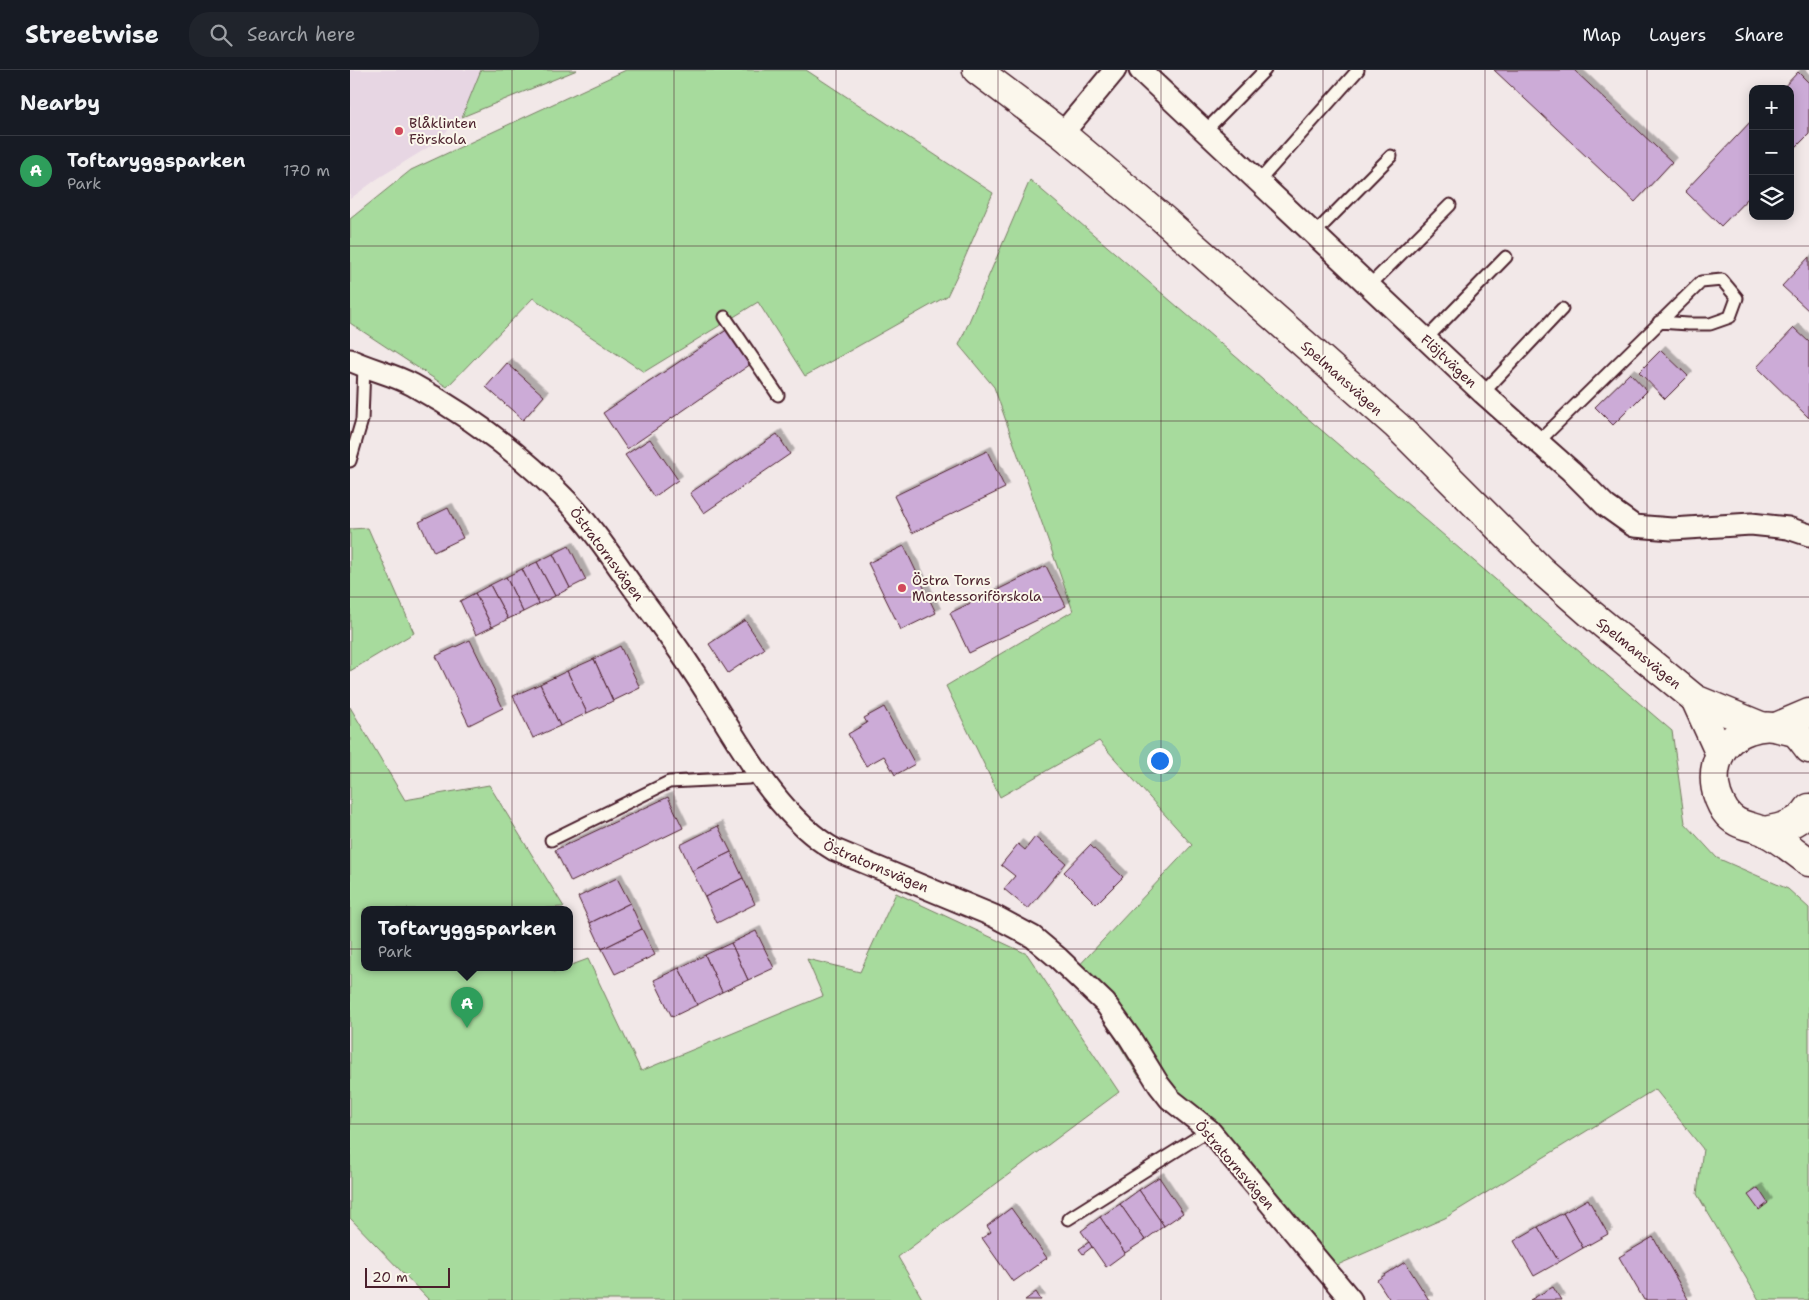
<!DOCTYPE html>
<html lang="en">
<head>
<meta charset="utf-8">
<style>
  :root { --surface:#171b24; --page:#20242c; --text:#f1f3f6; --muted:#9ea1a6; --line:#363941; --accent:#0b8043 }
  body { margin:0; font-family:"Shantell Sans",sans-serif; background:var(--page); color:var(--text) }
  .controls { position:absolute; right:15px; top:15px; display:grid; overflow:hidden; border-radius:10px; box-shadow:0 2px 12px #0003 }
  .controls button { width:45px; height:45px; display:grid; place-items:center; padding:0; border:0; border-bottom:1px solid var(--line); background:var(--surface); color:var(--text); font:25px sans-serif }
  .scale { position:absolute; left:15px; bottom:12px; width:85px; box-sizing:border-box; padding-left:5px; border:2px solid #4a1f2b; border-top:0; font-size:14px; line-height:18px; white-space:nowrap; color:#4a1f2b; -webkit-text-stroke:4px #fbf7ec; paint-order:stroke }
  .you { position:absolute; left:809px; top:690px; width:18px; height:18px; margin:-12px; border:4px solid #fff; border-radius:50%; background:#1a73e8; box-shadow:0 0 0 8px #1a73e833 }
  .badge { display:grid; place-items:center; width:32px; height:32px; border-radius:50%; background:var(--accent); color:#fff; font-size:16px; font-weight:700 }
  .pin { position:absolute; translate:-50% -41px; filter:drop-shadow(0 1px 2px #0008) }
  .pin::after { content:''; position:absolute; top:26px; width:18px; height:15px; background:inherit; clip-path:polygon(0 0,100% 0,50% 100%) }
  .popup { position:absolute; left:11px; top:836px; width:212px; height:65px; box-sizing:border-box; display:grid; place-content:center; border-radius:10px; background:var(--surface); filter:drop-shadow(0 1px 4px #0005); font-size:16px; white-space:nowrap; color:var(--muted) }
  .popup b { font-size:19px; color:var(--text) }
  .popup::after { content:''; position:absolute; left:50%; top:100%; margin-left:-10px; border:10px solid transparent; border-top-color:var(--surface) }
  .list { margin:0; padding:0; list-style:none }
  h2 { display:flex; justify-content:space-between; align-items:center; height:65px; margin:0; padding:0 20px; font-size:21px }
  h2 small { font-size:16px; font-weight:400; color:var(--muted) }
  .list li { display:grid; grid-template-columns:32px 1fr auto; gap:15px; align-items:center; box-sizing:border-box; height:70px; padding:0 20px; border-top:1px solid var(--line) }
  .list b { display:block; font-size:19px; white-space:nowrap }
  .list p { margin:0; font-size:16px; white-space:nowrap; color:var(--muted) }
  .list em { font-size:16px; font-style:normal; color:var(--muted) }
  .icon { flex:none; width:28px; height:28px; fill:none; stroke:currentColor; stroke-width:2; stroke-linecap:round; stroke-linejoin:round }
  .map { position:relative; flex:none; width:1459px; height:1230px; overflow:hidden }
  header { display:flex; align-items:center; gap:30px; box-sizing:border-box; height:70px; padding:0 25px; background:var(--surface); border-bottom:1px solid var(--line) }
  header strong { font-size:24px }
  nav { display:flex; gap:28px; margin-inline-start:auto; font-size:18px }
  .search { width:350px; height:45px; background:var(--page); display:flex; align-items:center; gap:12px; box-sizing:border-box; padding:0 18px; border-radius:20px; color:var(--muted); font-size:19px }
  main { display:flex }
  aside { flex:1; background:var(--surface) }
  .map>svg:first-child { display:block }
</style>
</head>
<body>
<header>
<strong>Streetwise</strong>
<div class="search"><svg class="icon" aria-label="search" viewBox="0 0 24 24"><circle cx="10" cy="10" r="6"/><path d="M15 15l6 6"/></svg>Search here</div>
<nav><a>Map</a><a>Layers</a><a>Share</a></nav>
</header>
<main>
<aside>
<h2>Nearby<small></small></h2>
<ul class="list">
<li><span class="badge" style="background:#2e9e5b">A</span><div><b>Toftaryggsparken</b><p>Park</p></div><em>170 m</em></li>
</ul>
</aside>
<div class="map">
<svg width="1459" height="1230" viewBox="0 0 1459 1230">
  <defs>
    <filter id="shadow"><feDropShadow dx="4.5" dy="-4.5" stdDeviation="0" flood-color="#0004"/></filter>
  </defs>
  <rect width="100%" height="100%" fill="#f2e8e8"/>
  <filter id="ink" filterUnits="userSpaceOnUse"><feTurbulence type="fractalNoise" baseFrequency=".02" numOctaves="2"/><feDisplacementMap in="SourceGraphic" scale="10" xChannelSelector="R" yChannelSelector="G"/><feConvolveMatrix kernelMatrix="1 2 1 2 8 2 1 2 1" color-interpolation-filters="sRGB"/></filter>
  <g filter="url(#ink)">
    <polygon fill="#e7d6e3" points="0,0 131,0 112,47 82,75 27,109 0,129"/>
    <g fill="#a7db9d" stroke="#787d64">
      <polygon points="131,0 227,0 112,47"/>
      <polygon points="276,0 456,0 643,123 609,201 597,226 455,306 408,232 294,302 183,228 97,317 0,253 0,149 61,100"/>
      <polygon points="680,110 1322,661 1335,753 1367,788 1438,819 1459,838 1459,1230 1409,1230 1347,1124 1353,1079 1305,1019 1095,1148 976,1200 809,1015 789,1007 724,901 842,775 749,671 650,727 596,616 723,541 644,317 609,275"/>
      <polygon points="18,458 64,563 0,601 0,459"/>
      <polygon points="0,637 55,730 139,715 214,837 182,839 14,839 14,897 200,897 203,902 238,889 291,1001 473,926 457,889 510,902 546,823 677,884 769,1022 548,1187 573,1230 79,1230 0,1148"/>
    </g>
    <g fill="#ccabd7" stroke="#4a1f2b" filter="url(#shadow)">
      <polygon points="1144,0 1224,0 1322,92 1285,132"/>
      <polygon points="1448,2 1459,13 1459,64 1440,83 1440,19 1432,19"/>
      <polygon points="1403,49 1403,123 1371,156 1335,121"/>
      <polygon points="1459,187 1459,241 1432,216"/>
      <polygon points="1444,258 1459,272 1459,348 1407,297"/>
      <polygon points="378,259 401,294 277,379 253,343"/>
      <polygon points="1311,280 1338,306 1315,329 1289,302"/>
      <polygon points="157,293 194,326 173,350 136,317"/>
      <polygon points="1280,303 1297,321 1263,355 1245,337"/>
      <polygon points="427,364 440,384 354,443 340,423"/>
      <polygon points="300,369 328,410 304,427 275,385"/>
      <polygon points="637,381 655,418 562,463 544,426"/>
      <polygon points="98,438 113,468 84,482 69,452"/>
      <polygon points="219,476 236,510 220,518 203,484"/>
      <polygon points="554,476 586,543 551,560 518,493"/>
      <polygon points="203,484 220,518 205,526 187,492"/>
      <polygon points="187,492 205,526 189,534 172,499"/>
      <polygon points="696,496 716,536 619,583 600,543"/>
      <polygon points="172,499 189,534 173,542 156,507"/>
      <polygon points="156,507 173,542 158,549 140,515"/>
      <polygon points="140,515 158,549 142,557 125,523"/>
      <polygon points="125,523 142,557 126,565 110,531"/>
      <polygon points="395,550 414,579 378,603 359,574"/>
      <polygon points="120,570 153,638 119,655 86,586"/>
      <polygon points="270,576 290,618 263,631 244,589"/>
      <polygon points="244,589 263,631 237,643 217,601"/>
      <polygon points="217,601 237,643 210,656 190,614"/>
      <polygon points="190,614 210,656 183,668 163,626"/>
      <polygon points="534,637 565,694 545,705 534,686 516,696 498,664 517,653 514,648"/>
      <polygon points="318,727 333,758 221,812 205,780"/>
      <polygon points="368,756 381,782 342,801 330,775"/>
      <polygon points="685,767 716,793 678,839 654,819 665,806 651,795 668,774 675,780"/>
      <polygon points="740,775 773,807 746,834 714,802"/>
      <polygon points="381,782 393,808 355,827 342,801"/>
      <polygon points="267,808 280,833 240,853 228,827"/>
      <polygon points="393,808 405,834 367,853 355,827"/>
      <polygon points="280,833 292,859 252,879 240,853"/>
      <polygon points="292,859 305,885 265,904 252,879"/>
      <polygon points="406,861 424,898 398,910 381,873"/>
      <polygon points="381,873 398,910 372,922 355,885"/>
      <polygon points="355,885 372,922 347,935 329,898"/>
      <polygon points="329,898 347,935 322,947 304,910"/>
      <polygon points="809,1107 833,1143 814,1156 789,1120"/>
      <polygon points="1408,1118 1418,1133 1409,1140 1398,1125"/>
      <polygon points="789,1120 814,1156 795,1170 770,1134"/>
      <polygon points="1238,1129 1258,1164 1233,1178 1213,1143"/>
      <polygon points="770,1134 795,1170 775,1183 750,1147"/>
      <polygon points="661,1138 697,1188 663,1212 632,1168 641,1162 637,1156"/>
      <polygon points="1213,1143 1233,1178 1209,1192 1188,1157"/>
      <polygon points="750,1147 775,1183 756,1197 731,1161"/>
      <polygon points="1188,1157 1209,1192 1184,1206 1164,1171"/>
      <polygon points="1303,1167 1338,1229 1336,1230 1294,1230 1269,1187"/>
      <polygon points="739,1172 742,1177 733,1184 729,1179"/>
      <polygon points="1055,1192 1079,1230 1040,1230 1027,1210"/>
      <polygon points="1203,1217 1211,1230 1180,1230"/>
      <polygon points="686,1222 691,1230 675,1230"/>
    </g>
    <g fill="none" stroke-linecap="round" stroke-linejoin="round">
      <defs>
        <g id="service">
          <polyline points="855,61 915,0"/>
          <polyline points="909,111 1008,0"/>
          <polyline points="964,164 1041,86"/>
          <polyline points="1019,216 1100,135"/>
          <polyline points="375,247 428,325"/>
          <polyline points="1076,269 1156,187"/>
          <polyline points="1133,323 1212,239"/>
          <polyline points="1187,373 1351,212 1372,210 1387,228 1380,247 1360,254 1338,254 1309,252"/>
          <polyline points="0,391 12,350 14,296"/>
          <polyline points="201,770 319,712 399,708 408,702"/>
          <polyline points="718,1149 859,1060"/>
        </g>
        <g id="minor">
          <polyline points="790,0 1133,323 1221,401 1256,436 1284,456 1322,459 1401,454 1438,458 1459,465"/>
          <polyline points="712,64 765,0"/>
          <path d="M0 290C21 300 43 304 63 315 120 346 172 385 217 431 244 459 265 492 288 524 306 549 326 574 343 601 382 659 423 745 485 780L644 846 683 867 708 888 755 933 780 968 809 1015 820 1029 859 1060 1001 1230"/>
        </g>
        <polyline id="tertiary" points="1426,657 1459,643"/>
        <g id="secondary">
          <polyline points="627,0 712,64 812,148 1047,356 1191,500 1241,544 1345,629 1411,656"/>
          <polyline points="1345,629 1370,684"/>
          <path d="M1459 679C1455 674 1451 668 1447 664 1443 661 1437 660 1432 659 1421 655 1410 656 1399 660 1363 672 1356 712 1375 741 1386 757 1401 755 1415 762 1430 769 1445 782 1459 792"/>
          <path d="M1414 761C1431 758 1449 754 1459 738"/>
        </g>
      </defs>
      <use href="#service" stroke="#4a1f2b" stroke-width="15"/>
      <use href="#minor" stroke="#4a1f2b" stroke-width="25"/>
      <use href="#tertiary" stroke="#4a1f2b" stroke-width="31"/>
      <use href="#secondary" stroke="#4a1f2b" stroke-width="31"/>
      <use href="#service" stroke="#fbf7ec" stroke-width="11"/>
      <use href="#minor" stroke="#fbf7ec" stroke-width="21"/>
      <use href="#tertiary" stroke="#fbf7ec" stroke-width="28"/>
      <use href="#secondary" stroke="#fbf7ec" stroke-width="28"/>
    </g>
  </g>
  <path fill="none" stroke="#4a1f2b" stroke-width="1" stroke-opacity="0.55" d="M162 0V1230M324 0V1230M486 0V1230M648 0V1230M811 0V1230M973 0V1230M1135 0V1230M1297 0V1230M0 176H1459M0 351H1459M0 527H1459M0 703H1459M0 879H1459M0 1054H1459"/>
  <g fill="#d1495b" stroke="#fbf7ec" stroke-width="2">
    <circle cx="49" cy="61" r="5"/>
    <circle cx="552" cy="518" r="5"/>
  </g>
  <g text-anchor="middle" stroke-width="4" stroke-linejoin="round" paint-order="stroke">
    <g font-size="14" fill="#4a1f2b" stroke="#fbf7ec" text-anchor="start">
      <text x="59" y="58">Blåklinten<tspan x="59" dy="16">Förskola</tspan></text>
      <text x="562" y="515">Östra Torns<tspan x="562" dy="16">Montessoriförskola</tspan></text>
    </g>
    <g font-size="14" fill="#4a1f2b" stroke="#fbf7ec">
      <text transform="translate(1099 291) rotate(43)" y="5">Flöjtvägen</text>
      <text transform="translate(992 308) rotate(42)" y="5">Spelmansvägen</text>
      <text transform="translate(257 484) rotate(53)" y="5">Östratornsvägen</text>
      <text transform="translate(1289 583) rotate(39)" y="5">Spelmansvägen</text>
      <text transform="translate(526 796) rotate(23)" y="5">Östratornsvägen</text>
      <text transform="translate(885 1095) rotate(49)" y="5">Östratornsvägen</text>
    </g>
  </g>
</svg>
<div class="controls">
<button>+</button>
<button>−</button>
<button><svg class="icon" aria-label="layers" viewBox="0 0 24 24"><path d="M12 4l9 5-9 5-9-5zM3 14l9 5 9-5"/></svg></button>
</div>
<div class="scale">20 m</div>
<div class="you"></div>
<div class="pin badge" style="left:117px;top:958px;background:#2e9e5b">A</div>
<div class="popup"><b>Toftaryggsparken</b>Park</div>
</div>
</main>
</body>
</html>
